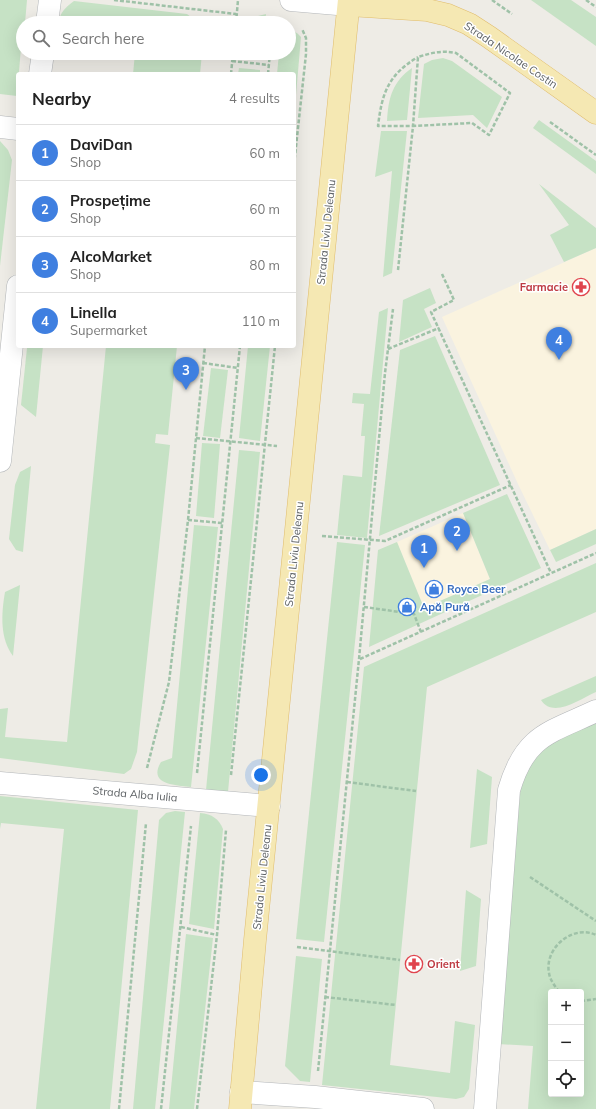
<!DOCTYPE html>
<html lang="en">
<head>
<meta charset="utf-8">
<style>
  :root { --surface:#fff; --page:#f2f2f2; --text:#222; --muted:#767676; --line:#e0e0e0; --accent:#db2777 }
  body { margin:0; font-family:Mulish,sans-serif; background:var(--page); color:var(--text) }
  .controls { position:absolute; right:12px; bottom:12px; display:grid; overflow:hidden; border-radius:4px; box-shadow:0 4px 16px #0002 }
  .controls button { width:36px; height:36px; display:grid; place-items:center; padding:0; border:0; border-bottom:1px solid var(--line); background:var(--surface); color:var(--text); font:20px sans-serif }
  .you { position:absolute; left:261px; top:775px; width:14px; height:14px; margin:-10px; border:3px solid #fff; border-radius:50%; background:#1a73e8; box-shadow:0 0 0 6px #1a73e833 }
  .badge { display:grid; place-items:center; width:26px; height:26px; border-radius:50%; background:var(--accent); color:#fff; font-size:13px; font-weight:700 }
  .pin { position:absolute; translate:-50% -33px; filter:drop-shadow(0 1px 2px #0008) }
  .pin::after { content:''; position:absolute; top:21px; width:14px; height:12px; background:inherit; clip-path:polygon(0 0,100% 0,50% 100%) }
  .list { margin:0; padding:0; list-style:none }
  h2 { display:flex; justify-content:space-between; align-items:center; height:52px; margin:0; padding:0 16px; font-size:17px }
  h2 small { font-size:13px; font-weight:400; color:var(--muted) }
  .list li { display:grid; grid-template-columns:26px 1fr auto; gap:12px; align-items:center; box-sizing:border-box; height:56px; padding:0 16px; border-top:1px solid var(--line) }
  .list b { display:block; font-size:15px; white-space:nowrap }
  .list p { margin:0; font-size:13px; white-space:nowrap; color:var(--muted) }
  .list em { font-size:13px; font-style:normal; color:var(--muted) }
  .icon { flex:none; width:22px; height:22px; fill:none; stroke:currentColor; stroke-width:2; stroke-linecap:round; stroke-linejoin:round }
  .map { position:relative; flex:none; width:596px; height:1109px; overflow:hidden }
  .search { position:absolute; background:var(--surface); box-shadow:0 4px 16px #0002; left:16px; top:16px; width:280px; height:44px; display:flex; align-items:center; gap:10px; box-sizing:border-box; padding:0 14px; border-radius:22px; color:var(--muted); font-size:15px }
  .panel { position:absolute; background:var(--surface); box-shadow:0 4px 16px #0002; left:16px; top:72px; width:280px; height:276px; border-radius:4px }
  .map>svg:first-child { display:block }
</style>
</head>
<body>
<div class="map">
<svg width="596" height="1109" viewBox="0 0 596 1109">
  <rect width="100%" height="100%" fill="#eeece6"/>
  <g fill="#faf3df">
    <polygon points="596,248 596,529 550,550 518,484 442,317"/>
    <polygon points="463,513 490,579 424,608 397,542"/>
  </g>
  <g fill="#c6e2c5" fill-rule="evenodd">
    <polygon points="0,0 27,0 25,23 23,23 17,96 0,94"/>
    <polygon points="531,0 571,0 596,17 596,46"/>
    <path d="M74 1 187 14 196 21 203 23H108L76 20 75 23H59C59 13 66 7 74 1Z"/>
    <polygon points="266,14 265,23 248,23 254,17"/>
    <polygon points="289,30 297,33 301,37 294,118 294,74 277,74 279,53 289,53"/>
    <polygon points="135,53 202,53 200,74 133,74"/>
    <polygon points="239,53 262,53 261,59 239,56"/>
    <polygon points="443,58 452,61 502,97 487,128 473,115 418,118 424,64 432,60"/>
    <polygon points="239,68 260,70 260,74 238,74"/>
    <path d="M412 68 407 120 387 121C388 98 393 81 412 68Z"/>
    <polygon points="539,120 596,161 596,174 533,128"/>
    <polygon points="381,131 407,131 392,273 383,277 392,171 375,177"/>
    <polygon points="0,141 8,150 12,160 0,266"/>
    <polygon points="539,184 596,228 596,248 564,262 550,235 569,225"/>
    <polygon points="430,288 436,303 424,309 432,327 399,342 403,300"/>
    <polygon points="388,308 367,538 337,535 343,475 362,477 365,436 361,436 364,404 352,403 353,393 370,394 379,312"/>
    <polygon points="435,336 500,485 379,536 400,350"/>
    <polygon points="32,346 43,346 36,417 21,405 27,348"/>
    <polygon points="106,346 177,346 168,435 156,434 155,443 170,445 137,752 131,769 124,774 0,758 0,709 8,708 5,737 67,742"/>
    <polygon points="248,346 270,346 260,441 239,438"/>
    <polygon points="211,368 228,370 220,438 203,436"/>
    <polygon points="202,443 220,444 214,518 196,516"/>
    <polygon points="239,450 260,452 228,792 206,790"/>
    <polygon points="31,466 23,552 16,550 9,539 15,485 20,472"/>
    <polygon points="507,494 541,568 369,647 378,550 397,542 424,608 490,579 463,513"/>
    <path d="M194 525 218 527 191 787C177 785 147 785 161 762L172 758Z"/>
    <polygon points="596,529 596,544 556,562 550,550"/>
    <polygon points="337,542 365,545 324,942 296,939"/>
    <polygon points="596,563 596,612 427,687 390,1065 450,1073 455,1021 475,1025 469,1089 464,1097 456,1099 322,1085 364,667"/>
    <path d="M20 585 13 656C0 639 1 615 5 592Z"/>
    <path d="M596 676V692C580 699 553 719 541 700Z"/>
    <path d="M596 721V1109H528L533 1046 498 1044 522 772 532 749ZM551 992H581V1094H551Z"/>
    <polygon points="477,769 492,777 487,844 470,848"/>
    <polygon points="0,796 138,810 110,1109 36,1109 64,829 1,823 0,829"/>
    <polygon points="175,811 185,812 155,1109 133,1109 159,820 166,813"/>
    <path d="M200 813C212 814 219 819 223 829L214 929 189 924Z"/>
    <polygon points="466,890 481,899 476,966 460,971"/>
    <polygon points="186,934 213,938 194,1109 169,1109"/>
    <polygon points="296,956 322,959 310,1082 300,1081 285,1066"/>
  </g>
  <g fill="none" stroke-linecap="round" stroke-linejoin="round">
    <defs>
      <g id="minor">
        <polyline points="291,0 349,5"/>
        <polyline points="47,23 50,0"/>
        <polyline points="40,74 43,53"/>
        <polyline points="0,127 18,129"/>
        <polyline points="0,461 18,286"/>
        <polyline points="0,783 269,806"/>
        <polyline points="241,1092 315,1097 423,1109"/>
        <path d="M485 1109 509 790C525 735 549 733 596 711"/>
      </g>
      <g id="major">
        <polyline points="349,5 427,10 448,15 469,24 489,37 596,113"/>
        <polyline points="240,1109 255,940 349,0"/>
      </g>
    </defs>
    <use href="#minor" stroke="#b3b6b9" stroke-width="23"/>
    <use href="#major" stroke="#e0bc6c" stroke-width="23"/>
    <g stroke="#9fc2a8" stroke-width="2.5" stroke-dasharray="4 2" stroke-linecap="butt">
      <polyline points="114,0 236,14"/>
      <polyline points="492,0 512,14"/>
      <polyline points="586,0 596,7"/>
      <polyline points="236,23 238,0"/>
      <polyline points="232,61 269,65"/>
      <polyline points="231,74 233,53"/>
      <polyline points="268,74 270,53"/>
      <polyline points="550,122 596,155"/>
      <polyline points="294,165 306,54 306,38 302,29"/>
      <path d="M398 270 413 126 472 123 489 135 510 93 456 53C442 50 431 53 418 57L413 126H378C382 93 388 75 418 57"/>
      <polyline points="442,274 454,300 431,312 551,573"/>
      <polyline points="388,349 439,328"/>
      <polyline points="203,363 238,368"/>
      <polyline points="196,438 277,446"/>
      <polyline points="188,520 222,523"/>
      <polyline points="322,536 385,541 511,485"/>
      <polyline points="364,607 414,614 421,632"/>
      <polyline points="360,659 596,553"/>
      <polyline points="147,768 169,682 188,520 205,346"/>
      <polyline points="197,773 240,346"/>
      <polyline points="231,775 275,346"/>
      <polyline points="347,782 416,791"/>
      <polyline points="530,877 596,921"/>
      <polyline points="181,927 217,935"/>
      <polyline points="297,947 400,960"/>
      <path d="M559 992C555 986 550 980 549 973 544 948 573 924 596 935"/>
      <polyline points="325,997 396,1005"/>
      <polyline points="581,1001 596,999"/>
      <polyline points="318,1071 359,659 385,373 393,309"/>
      <polyline points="119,1109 146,823"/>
      <polyline points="161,1109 191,826"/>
      <polyline points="197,1109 217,935 226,830"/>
    </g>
    <use href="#minor" stroke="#fff" stroke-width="22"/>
    <use href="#major" stroke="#f5e8b3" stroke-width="22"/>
  </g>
  <defs>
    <symbol id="pharmacy-ring" viewBox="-11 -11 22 22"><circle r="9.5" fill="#fff" stroke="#e0444e" stroke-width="1.5"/><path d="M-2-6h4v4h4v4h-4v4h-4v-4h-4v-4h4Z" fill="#e0444e"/></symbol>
    <symbol id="shop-ring" viewBox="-11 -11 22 22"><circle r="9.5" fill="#fff" stroke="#3f7fe0" stroke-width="1.5"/><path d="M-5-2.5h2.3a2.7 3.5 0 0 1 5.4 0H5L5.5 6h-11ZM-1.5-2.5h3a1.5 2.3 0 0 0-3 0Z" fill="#3f7fe0"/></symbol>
  </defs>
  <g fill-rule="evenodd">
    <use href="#pharmacy-ring" x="571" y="277" width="20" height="20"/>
    <use href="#shop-ring" x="424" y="579" width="20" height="20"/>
    <use href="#shop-ring" x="397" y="597" width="20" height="20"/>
    <use href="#pharmacy-ring" x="404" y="954" width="20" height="20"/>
  </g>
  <g text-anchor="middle" stroke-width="3" stroke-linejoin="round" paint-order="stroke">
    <g font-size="11" fill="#5d6164" stroke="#fff">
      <text transform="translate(511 55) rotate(34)" y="4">Strada Nicolae Costin</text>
      <text transform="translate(326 232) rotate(-84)" y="4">Strada Liviu Deleanu</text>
      <text transform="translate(294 554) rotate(-84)" y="4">Strada Liviu Deleanu</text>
      <text transform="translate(135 794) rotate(5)" y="4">Strada Alba Iulia</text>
      <text transform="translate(262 877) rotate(-84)" y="4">Strada Liviu Deleanu</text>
    </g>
    <g font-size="11" font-weight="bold" fill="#be3a42" stroke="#fff" text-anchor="end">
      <text x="568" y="291">Farmacie</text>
      <text x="427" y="968" text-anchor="start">Orient</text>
    </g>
    <g font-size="11" font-weight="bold" fill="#366cbe" stroke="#fff" text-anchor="start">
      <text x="447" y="593">Royce Beer</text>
      <text x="420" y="611">Apă Pură</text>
    </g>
  </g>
</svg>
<div class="controls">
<button>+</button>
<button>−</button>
<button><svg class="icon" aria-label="locate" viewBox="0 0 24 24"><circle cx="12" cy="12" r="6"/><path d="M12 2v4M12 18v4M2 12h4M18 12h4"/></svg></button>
</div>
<div class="you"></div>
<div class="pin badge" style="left:424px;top:568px;background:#3f7fe0">1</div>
<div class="pin badge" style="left:457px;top:551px;background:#3f7fe0">2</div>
<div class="pin badge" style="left:186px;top:390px;background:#3f7fe0">3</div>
<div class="pin badge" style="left:559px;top:360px;background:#3f7fe0">4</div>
<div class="search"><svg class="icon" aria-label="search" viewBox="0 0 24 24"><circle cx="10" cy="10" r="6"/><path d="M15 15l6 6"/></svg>Search here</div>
<section class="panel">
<h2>Nearby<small>4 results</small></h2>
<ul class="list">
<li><span class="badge" style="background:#3f7fe0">1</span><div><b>DaviDan</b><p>Shop</p></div><em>60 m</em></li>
<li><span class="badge" style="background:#3f7fe0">2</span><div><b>Prospețime</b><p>Shop</p></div><em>60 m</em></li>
<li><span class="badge" style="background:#3f7fe0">3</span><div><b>AlcoMarket</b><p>Shop</p></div><em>80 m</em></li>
<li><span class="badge" style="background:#3f7fe0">4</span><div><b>Linella</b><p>Supermarket</p></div><em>110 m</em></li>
</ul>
</section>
</div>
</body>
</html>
